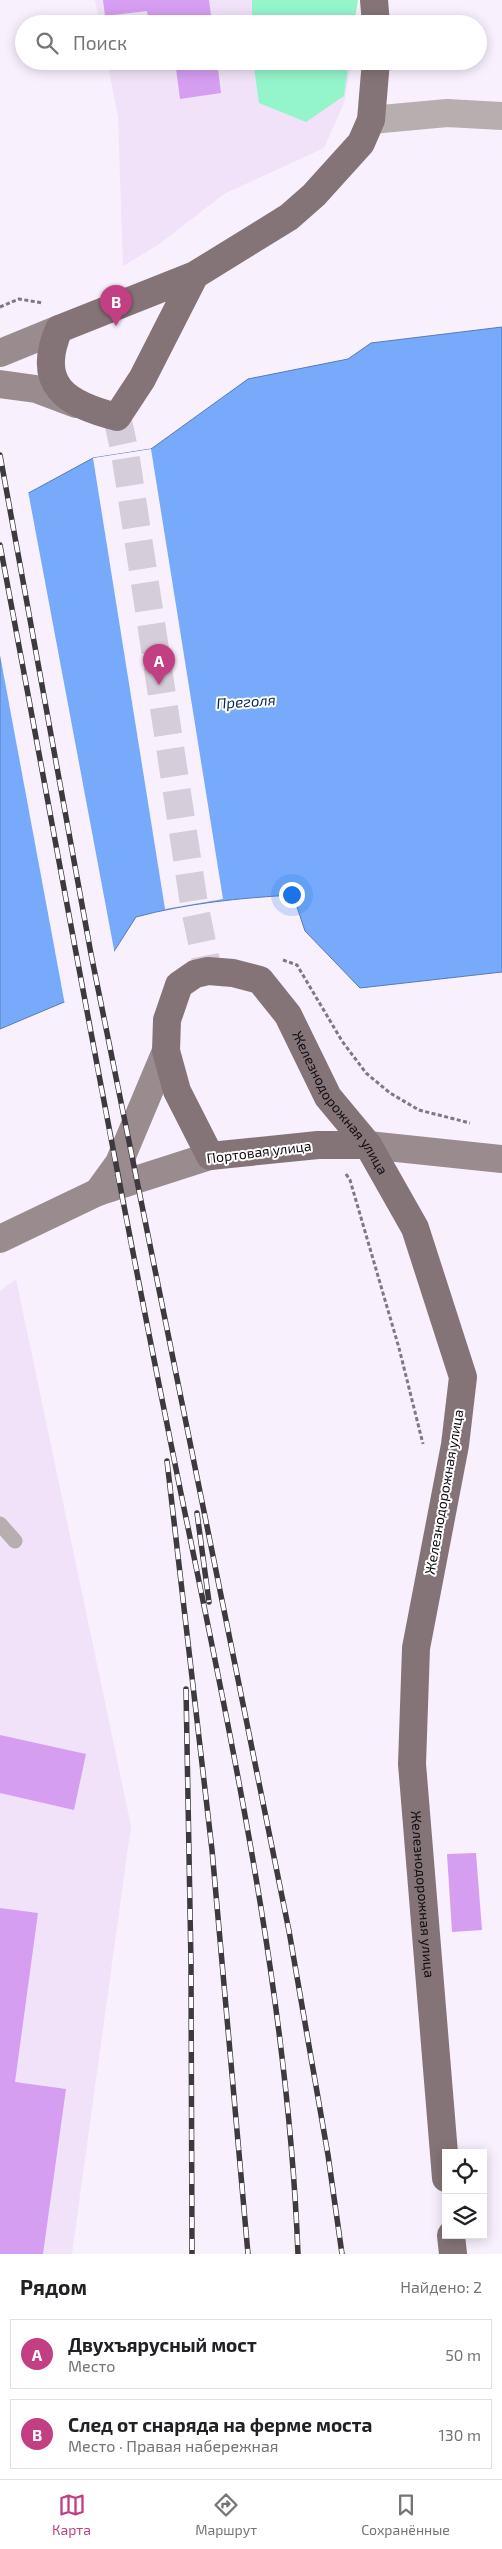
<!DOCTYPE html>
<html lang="ru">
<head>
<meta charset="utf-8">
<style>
  :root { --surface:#fff; --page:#f6f6f6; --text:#202124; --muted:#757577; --line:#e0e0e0; --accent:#c33f84 }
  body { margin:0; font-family:"Exo 2",sans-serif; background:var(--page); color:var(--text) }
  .controls { position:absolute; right:15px; bottom:15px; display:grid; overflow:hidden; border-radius:0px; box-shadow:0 2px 12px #0003 }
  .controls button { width:45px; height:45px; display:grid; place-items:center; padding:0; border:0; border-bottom:1px solid var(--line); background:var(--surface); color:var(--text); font:25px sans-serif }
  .you { position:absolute; left:291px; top:894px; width:18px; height:18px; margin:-12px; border:4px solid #fff; border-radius:50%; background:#1a73e8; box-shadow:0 0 0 8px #1a73e833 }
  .badge { display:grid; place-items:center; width:32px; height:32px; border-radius:50%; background:var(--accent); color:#fff; font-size:16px; font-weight:700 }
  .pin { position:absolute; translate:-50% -41px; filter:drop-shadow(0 1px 2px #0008) }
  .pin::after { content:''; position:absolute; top:26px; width:18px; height:15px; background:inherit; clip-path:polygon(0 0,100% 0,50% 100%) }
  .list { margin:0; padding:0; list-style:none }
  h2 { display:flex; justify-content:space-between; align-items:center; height:65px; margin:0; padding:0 20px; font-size:21px }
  h2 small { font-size:16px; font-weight:400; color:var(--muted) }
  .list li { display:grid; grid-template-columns:32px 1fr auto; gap:15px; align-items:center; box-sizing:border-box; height:70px; margin:0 10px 10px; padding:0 10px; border:1px solid var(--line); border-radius:0px }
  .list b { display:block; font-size:19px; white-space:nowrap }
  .list p { margin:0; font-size:16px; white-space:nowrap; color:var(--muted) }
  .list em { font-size:16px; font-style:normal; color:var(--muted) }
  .icon { flex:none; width:28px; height:28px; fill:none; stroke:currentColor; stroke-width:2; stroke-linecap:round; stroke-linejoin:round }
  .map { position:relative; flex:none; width:502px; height:2254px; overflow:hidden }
  .search { position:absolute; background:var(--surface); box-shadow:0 2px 12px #0003; left:15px; right:15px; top:15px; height:55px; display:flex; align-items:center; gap:12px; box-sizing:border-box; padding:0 18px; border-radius:28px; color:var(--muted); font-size:19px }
  .sheet { height:225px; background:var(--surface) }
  nav { display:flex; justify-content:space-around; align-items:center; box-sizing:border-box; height:70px; border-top:1px solid var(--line); background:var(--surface); font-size:14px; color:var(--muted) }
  nav a { display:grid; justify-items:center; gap:2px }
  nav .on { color:var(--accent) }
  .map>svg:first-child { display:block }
</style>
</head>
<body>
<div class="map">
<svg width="502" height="2254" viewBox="0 0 502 2254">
  <rect width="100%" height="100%" fill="#f8f0fd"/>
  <g fill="#f1e2f9">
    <polygon points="95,0 343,0 349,24 100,24"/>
    <polygon points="107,61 352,61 344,103 324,148 224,194 158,245 123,266 118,117"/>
    <polygon points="16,1279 131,1826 72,2254 0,2254 0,1291"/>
  </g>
  <g fill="#94f5cb">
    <polygon points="252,0 358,0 354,24 252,24"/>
    <polygon points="253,61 349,61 344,96 306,122 259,103"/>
  </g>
  <path fill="#77aafa" stroke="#587bb4" d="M502 327V972L360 988 305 931 293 895C240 898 188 903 136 917L88 992 0 1029V502L23 496 93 458 151 449 248 379 348 359 371 343Z"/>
  <g fill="#f8f0fd">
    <polygon points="151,449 223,899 165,909 93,458"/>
    <polygon points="28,491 115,955 90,994 65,1005 0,655 0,500"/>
  </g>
  <g fill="#d69ef1">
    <polygon points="103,0 209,0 212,24 149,24 147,11 105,16"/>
    <polygon points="175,61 217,61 221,93 180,99"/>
    <polygon points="0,1735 86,1754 74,1810 0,1793"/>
    <polygon points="476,1853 482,1930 452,1932 447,1854"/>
    <polygon points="0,1908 38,1913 15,2082 66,2089 43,2254 0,2254"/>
  </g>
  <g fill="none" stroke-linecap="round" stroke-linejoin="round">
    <polyline stroke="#d5ceda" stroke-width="28" stroke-dasharray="28 14" stroke-linecap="butt" points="117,417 125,453 194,904 208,971"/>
    <g stroke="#7e7881" stroke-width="3" stroke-dasharray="4 2.5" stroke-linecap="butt">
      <polyline points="0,307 19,299 43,303"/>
      <polyline points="283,960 297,965 342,1041 366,1073 390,1093 419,1110 470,1123"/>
      <polyline points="346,1174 350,1180 399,1348 423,1444"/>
    </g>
    <polyline stroke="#b7aeaf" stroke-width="15" points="0,1524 15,1541"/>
    <polyline stroke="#b7aeaf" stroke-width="28" points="371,120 447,113 502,116"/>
    <g stroke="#9a8c8e" stroke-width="28">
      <polyline points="0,353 59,329"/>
      <polyline points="0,384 36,389 76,404"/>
      <polyline points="368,1145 502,1159"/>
      <polyline points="98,1192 119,1163 166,1051"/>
      <polyline points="0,1239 98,1192 210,1156"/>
    </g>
    <g stroke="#857477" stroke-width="28">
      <polyline points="374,0 376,24"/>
      <path d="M195 275 142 379 117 417C66 404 35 385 59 329L195 275 289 217 314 195 361 143 371 120 376 61"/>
      <path id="s1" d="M368 1145H318L210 1156 177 1091 166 1051 167 1020 179 985 195 974 208 971 233 973 260 980 288 1015 328 1097 368 1145 415 1228 463 1377 455 1445 416 1648 412 1764 446 2178"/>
      <polyline points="451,2235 453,2254"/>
    </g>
    <defs>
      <g id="rail">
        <polyline points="0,455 91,954 289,1931 328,2155 342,2254"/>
        <path d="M0 545C55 836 107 1129 166 1419 221 1696 287 1972 298 2254"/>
        <polyline points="167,1461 212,1850 248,2254"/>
        <polyline points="197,1513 209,1602"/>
        <polyline points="186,1689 191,1964 192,2254"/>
      </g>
    </defs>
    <use href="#rail" stroke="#3d393f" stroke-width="5.5"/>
    <use href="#rail" stroke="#fff" stroke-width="4" stroke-dasharray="11" stroke-linecap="butt"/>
  </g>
  <g text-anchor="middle" stroke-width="4" stroke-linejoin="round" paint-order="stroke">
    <g font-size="14" fill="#100c11" stroke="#fff">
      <text dy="5" stroke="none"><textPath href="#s1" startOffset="574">Железнодорожная улица</textPath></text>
      <text transform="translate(259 1152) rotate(-7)" y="5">Портовая улица</text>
      <text transform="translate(444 1492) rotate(-80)" y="5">Железнодорожная улица</text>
      <text dy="5" stroke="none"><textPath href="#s1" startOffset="1399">Железнодорожная улица</textPath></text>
    </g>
    <g font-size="15" font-style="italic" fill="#0a295a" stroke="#fff">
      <text transform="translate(246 702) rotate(-4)" y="5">Преголя</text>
    </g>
  </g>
</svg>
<div class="controls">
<button><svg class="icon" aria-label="locate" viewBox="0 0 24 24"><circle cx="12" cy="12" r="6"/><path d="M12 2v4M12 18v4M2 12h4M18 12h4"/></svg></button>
<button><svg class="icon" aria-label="layers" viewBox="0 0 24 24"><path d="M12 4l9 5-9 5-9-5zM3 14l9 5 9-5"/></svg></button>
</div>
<div class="you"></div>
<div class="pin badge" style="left:159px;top:685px">A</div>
<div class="pin badge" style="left:116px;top:326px">B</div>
<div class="search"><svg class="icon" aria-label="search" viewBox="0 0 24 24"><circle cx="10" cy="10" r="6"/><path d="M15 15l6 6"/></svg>Поиск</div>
</div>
<section class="sheet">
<h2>Рядом<small>Найдено: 2</small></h2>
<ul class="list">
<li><span class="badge">A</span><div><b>Двухъярусный мост</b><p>Место</p></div><em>50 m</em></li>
<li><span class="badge">B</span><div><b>След от снаряда на ферме моста</b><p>Место · Правая набережная</p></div><em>130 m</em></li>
</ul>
</section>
<nav>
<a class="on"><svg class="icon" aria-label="map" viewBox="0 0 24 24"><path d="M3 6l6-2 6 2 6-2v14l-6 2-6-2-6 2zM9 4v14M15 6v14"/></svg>Карта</a>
<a><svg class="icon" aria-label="directions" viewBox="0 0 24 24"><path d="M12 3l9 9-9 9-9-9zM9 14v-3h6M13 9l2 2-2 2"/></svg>Маршрут</a>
<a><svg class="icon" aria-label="saved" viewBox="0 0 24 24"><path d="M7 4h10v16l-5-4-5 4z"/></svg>Сохранённые</a>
</nav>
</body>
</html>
